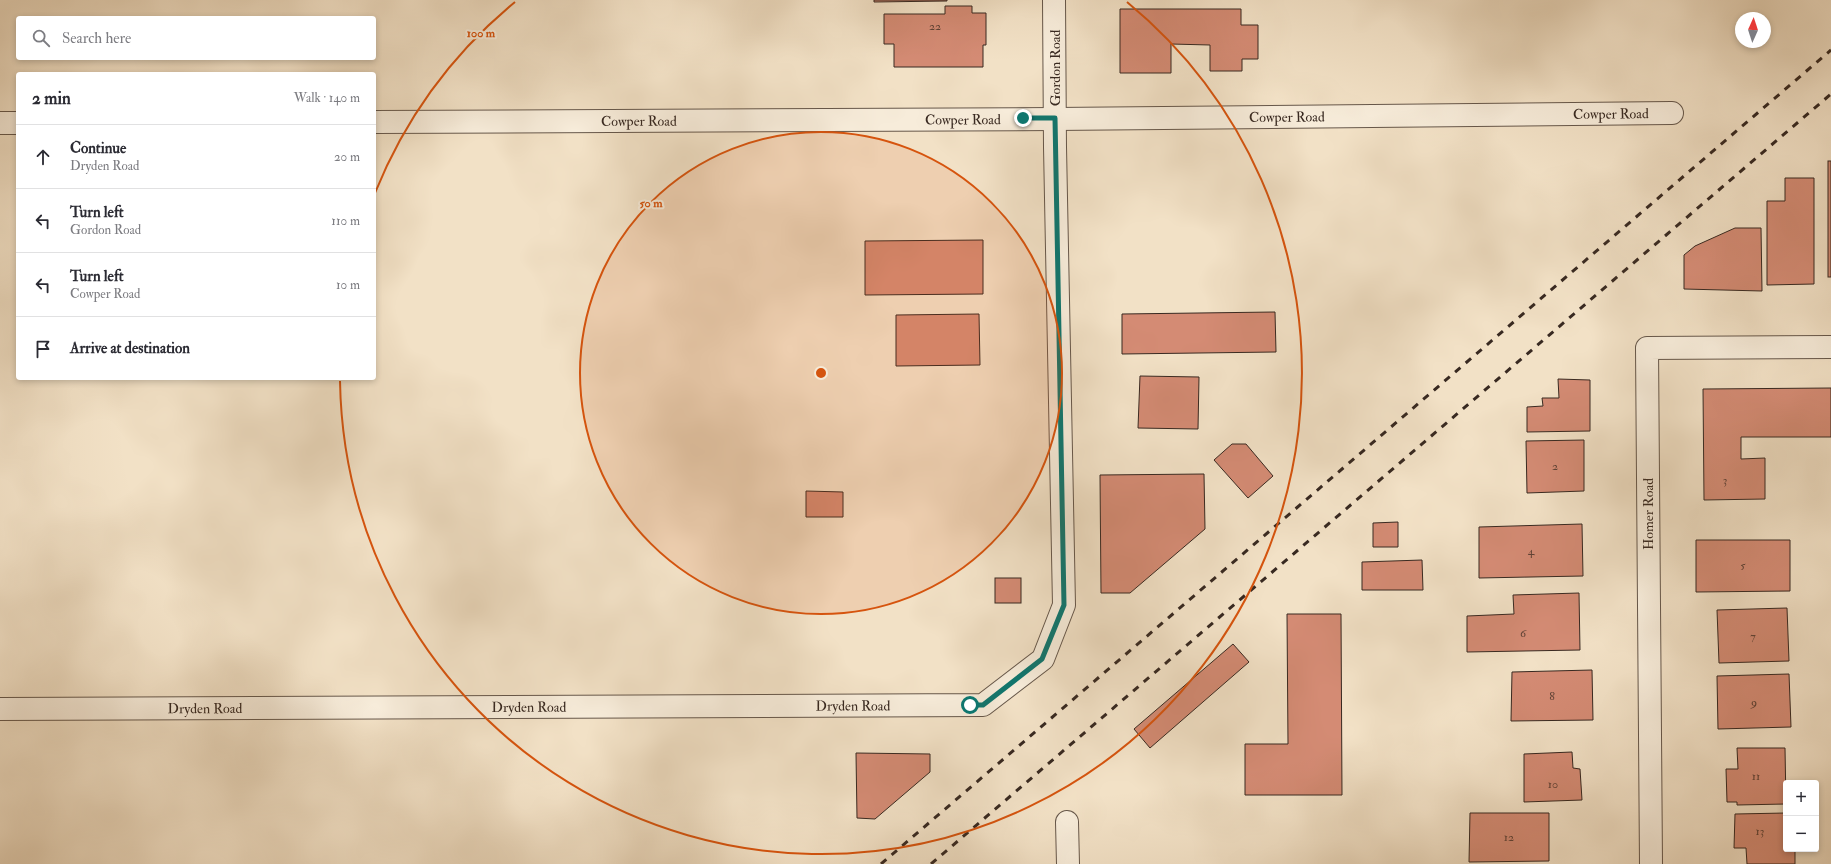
<!DOCTYPE html>
<html lang="en">
<head>
<meta charset="utf-8">
<style>
  :root { --surface:#fff; --page:#f2f2f3; --text:#2b2b33; --muted:#7c7c81; --line:#e1e1e2 }
  body { margin:0; font-family:"IM FELL Double Pica",serif; background:var(--page); color:var(--text) }
  .controls { position:absolute; right:12px; bottom:12px; display:grid; overflow:hidden; border-radius:4px; box-shadow:0 2px 6px #0003 }
  .controls button { width:36px; height:36px; display:grid; place-items:center; padding:0; border:0; border-bottom:1px solid var(--line); background:var(--surface); color:var(--text); font:20px sans-serif }
  .compass { position:absolute; left:1735px; top:12px; width:36px; height:36px; border-radius:50%; background:var(--surface); box-shadow:0 2px 6px #0003; rotate:3deg }
  .stop { position:absolute; width:12px; height:12px; margin:-9px; border:3px solid #0f766e; border-radius:50%; background:#fff }
  .stop.end { background:#0f766e; border-color:#fff; box-shadow:0 1px 4px #0008 }
  .list { margin:0; padding:0; list-style:none }
  h2 { display:flex; justify-content:space-between; align-items:center; height:52px; margin:0; padding:0 16px; font-size:17px }
  h2 small { font-size:13px; font-weight:400; color:var(--muted) }
  .list li { display:grid; grid-template-columns:26px 1fr auto; gap:12px; align-items:center; box-sizing:border-box; height:64px; padding:0 16px; border-top:1px solid var(--line) }
  .list b { display:block; font-size:15px; white-space:nowrap }
  .list p { margin:0; font-size:13px; white-space:nowrap; color:var(--muted) }
  .list em { font-size:13px; font-style:normal; color:var(--muted) }
  .icon { flex:none; width:22px; height:22px; fill:none; stroke:currentColor; stroke-width:2; stroke-linecap:round; stroke-linejoin:round }
  .map { position:relative; flex:none; width:1831px; height:864px; overflow:hidden }
  .search { position:absolute; background:var(--surface); box-shadow:0 2px 6px #0003; left:16px; top:16px; width:360px; height:44px; display:flex; align-items:center; gap:10px; box-sizing:border-box; padding:0 14px; border-radius:4px; color:var(--muted); font-size:15px }
  .panel { position:absolute; background:var(--surface); box-shadow:0 2px 6px #0003; left:16px; top:72px; width:360px; height:308px; border-radius:4px }
  .map>svg:first-child { display:block }
</style>
</head>
<body>
<div class="map">
<svg width="1831" height="864" viewBox="0 0 1831 864">
  <rect width="100%" height="100%" fill="#f2e1c6"/>
  <filter id="stains"><feTurbulence type="fractalNoise" baseFrequency=".005" numOctaves="4"/><feColorMatrix values="0 0 0 0 .2 0 0 0 0 .09 0 0 0 0 .02 0 0 0 .5 -.17"/></filter>
  <radialGradient id="worn" r=".72"><stop offset=".6" stop-color="#630" stop-opacity="0"/><stop offset="1" stop-color="#630" stop-opacity=".3"/></radialGradient>
  <g fill="#d48b74" stroke="#382921">
    <polygon points="874,0 947,0 947,1 874,2"/>
    <polygon points="945,6 972,6 972,13 986,13 986,45 983,45 983,67 894,67 894,44 884,44 884,14 945,14"/>
    <polygon points="1120,9 1241,9 1241,25 1258,25 1258,59 1242,59 1242,71 1210,71 1210,45 1171,44 1171,73 1120,73"/>
    <rect x="1828" y="161" width="3" height="116"/>
    <polygon points="1785,178 1814,178 1814,284 1767,285 1767,201 1785,201"/>
    <polygon points="1735,228 1761,228 1762,291 1684,289 1684,255 1695,246"/>
    <polygon points="983,240 983,294 865,295 865,241"/>
    <polygon points="1275,312 1276,352 1122,354 1122,314"/>
    <polygon points="979,314 980,365 896,366 896,315"/>
    <polygon points="1140,376 1199,377 1198,429 1138,428"/>
    <polygon points="1558,379 1590,380 1590,431 1527,432 1527,407 1543,406 1542,398 1559,398"/>
    <polygon points="1831,388 1831,437 1741,437 1741,459 1765,458 1765,499 1704,500 1703,389"/>
    <polygon points="1584,440 1584,491 1527,493 1526,441"/>
    <polygon points="1232,444 1246,444 1273,476 1248,498 1214,460"/>
    <polygon points="1204,474 1205,529 1130,593 1101,593 1100,475"/>
    <polygon points="806,491 843,492 843,517 806,517"/>
    <polygon points="1398,522 1398,547 1373,547 1373,523"/>
    <polygon points="1582,524 1583,576 1479,578 1479,527"/>
    <polygon points="1696,540 1790,540 1790,591 1696,592"/>
    <polygon points="1422,560 1423,590 1362,590 1362,562"/>
    <rect x="995" y="578" width="26" height="25"/>
    <polygon points="1579,593 1580,650 1467,652 1467,616 1514,614 1513,595"/>
    <polygon points="1787,608 1789,661 1719,663 1717,610"/>
    <polygon points="1287,614 1341,614 1342,795 1245,795 1245,744 1288,744"/>
    <polygon points="1233,644 1249,662 1150,748 1134,729"/>
    <polygon points="1592,670 1593,720 1511,721 1512,672"/>
    <polygon points="1789,674 1791,727 1718,729 1717,676"/>
    <polygon points="1737,748 1785,748 1786,804 1737,805 1737,802 1727,802 1726,769 1738,769"/>
    <polygon points="1572,752 1573,768 1580,769 1582,800 1524,802 1524,754"/>
    <polygon points="856,753 930,754 930,772 875,819 857,818"/>
    <polygon points="1470,813 1549,813 1549,861 1469,862"/>
    <polygon points="1786,813 1786,849 1795,849 1795,864 1747,864 1746,848 1734,848 1735,814"/>
  </g>
  <g fill="none" stroke-linecap="round" stroke-linejoin="round">
    <defs>
      <g id="street">
        <path id="s1" d="M374 122 1055 119 1672 113"/>
        <polyline points="0,123 18,123"/>
        <path id="s2" d="M0 709 983 705 1043 659 1064 605 1055 147 1054 0"/>
        <polyline points="1067,822 1068,864"/>
        <polyline points="1651,864 1647,348 1831,347"/>
      </g>
    </defs>
    <use href="#street" stroke="#66574a" stroke-width="24"/>
    <use href="#street" stroke="#f7ecda" stroke-width="22"/>
    <g stroke="#382921" stroke-width="3" stroke-dasharray="7 7" stroke-linecap="butt">
      <polyline points="881,864 1831,50"/>
      <polyline points="931,864 1831,94"/>
    </g>
  </g>
  <g fill="none" stroke-linecap="round" stroke-linejoin="round">
    <polyline stroke="#0f766e" stroke-width="5" points="970,705 983,705 1042,659 1064,605 1055,118 1023,118"/>
  </g>
  <circle cx="821" cy="373" r="241" fill="#d6540e" fill-opacity=".12"/>
  <g fill="none" stroke="#d6540e" stroke-width="2">
    <circle cx="821" cy="373" r="241"/>
    <path d="M375 193A481 481 0 0 1 515 2M1127 2A481 481 0 1 1 340 381"/>
  </g>
  <g text-anchor="middle" stroke-width="4" stroke-linejoin="round" paint-order="stroke">
    <g font-size="12" fill="#5f4236">
      <text x="935" y="30">22</text>
      <text x="1555" y="470">2</text>
      <text x="1725" y="484">3</text>
      <text x="1531" y="555">4</text>
      <text x="1743" y="569">5</text>
      <text x="1523" y="637">6</text>
      <text x="1753" y="640">7</text>
      <text x="1552" y="700">8</text>
      <text x="1754" y="706">9</text>
      <text x="1756" y="780">11</text>
      <text x="1553" y="788">10</text>
      <text x="1760" y="835">13</text>
      <text x="1509" y="841">12</text>
    </g>
    <g font-size="14" fill="#382921" stroke="#f7ecda">
      <text transform="translate(1055 68) rotate(-90)" y="5">Gordon Road</text>
      <text dy="5" stroke="none"><textPath href="#s1" startOffset="1237">Cowper Road</textPath></text>
      <text dy="5" stroke="none"><textPath href="#s1" startOffset="913">Cowper Road</textPath></text>
      <text dy="5" stroke="none"><textPath href="#s1" startOffset="589">Cowper Road</textPath></text>
      <text dy="5" stroke="none"><textPath href="#s1" startOffset="265">Cowper Road</textPath></text>
      <text transform="translate(1648 514) rotate(-90)" y="5">Homer Road</text>
      <text dy="5" stroke="none"><textPath href="#s2" startOffset="853">Dryden Road</textPath></text>
      <text dy="5" stroke="none"><textPath href="#s2" startOffset="529">Dryden Road</textPath></text>
      <text dy="5" stroke="none"><textPath href="#s2" startOffset="205">Dryden Road</textPath></text>
    </g>
  </g>
  <circle cx="821" cy="373" r="6" fill="#d6540e" stroke="#f7ecda" stroke-width="2"/>
  <g font-size="12" text-anchor="middle" font-weight="bold" fill="#d6540e" stroke="#f7ecda" stroke-width="4" stroke-linejoin="round" paint-order="stroke">
    <text x="481" y="37">100 m</text>
    <text x="651" y="207">50 m</text>
  </g>
  <rect width="100%" height="100%" filter="url(#stains)"/>
  <rect width="100%" height="100%" fill="url(#worn)"/>
</svg>
<div class="controls">
<button>+</button>
<button>−</button>
</div>
<svg class="compass" viewBox="-18 -18 36 36"><path d="M0-13l5 13h-10z" fill="#e53935"/><path d="M0 13l5-13h-10z" fill="#7c7c81"/></svg>
<div class="stop" style="left:970px;top:705px"></div>
<div class="stop end" style="left:1023px;top:118px"></div>
<div class="search"><svg class="icon" aria-label="search" viewBox="0 0 24 24"><circle cx="10" cy="10" r="6"/><path d="M15 15l6 6"/></svg>Search here</div>
<section class="panel">
<h2>2 min<small>Walk · 140 m</small></h2>
<ul class="list">
<li><svg class="icon" aria-label="ahead" viewBox="0 0 24 24"><path d="M12 20V5M6 11l6-6 6 6"/></svg><div><b>Continue</b><p>Dryden Road</p></div><em>20 m</em></li>
<li><svg class="icon" aria-label="left" viewBox="0 0 24 24"><path d="M17 20v-9H6M10 6l-5 5 5 5"/></svg><div><b>Turn left</b><p>Gordon Road</p></div><em>110 m</em></li>
<li><svg class="icon" aria-label="left" viewBox="0 0 24 24"><path d="M17 20v-9H6M10 6l-5 5 5 5"/></svg><div><b>Turn left</b><p>Cowper Road</p></div><em>10 m</em></li>
<li><svg class="icon" aria-label="arrive" viewBox="0 0 24 24"><path d="M6 21V4h12l-3 4 3 4H6"/></svg><div><b>Arrive at destination</b></div></li>
</ul>
</section>
</div>
</body>
</html>
